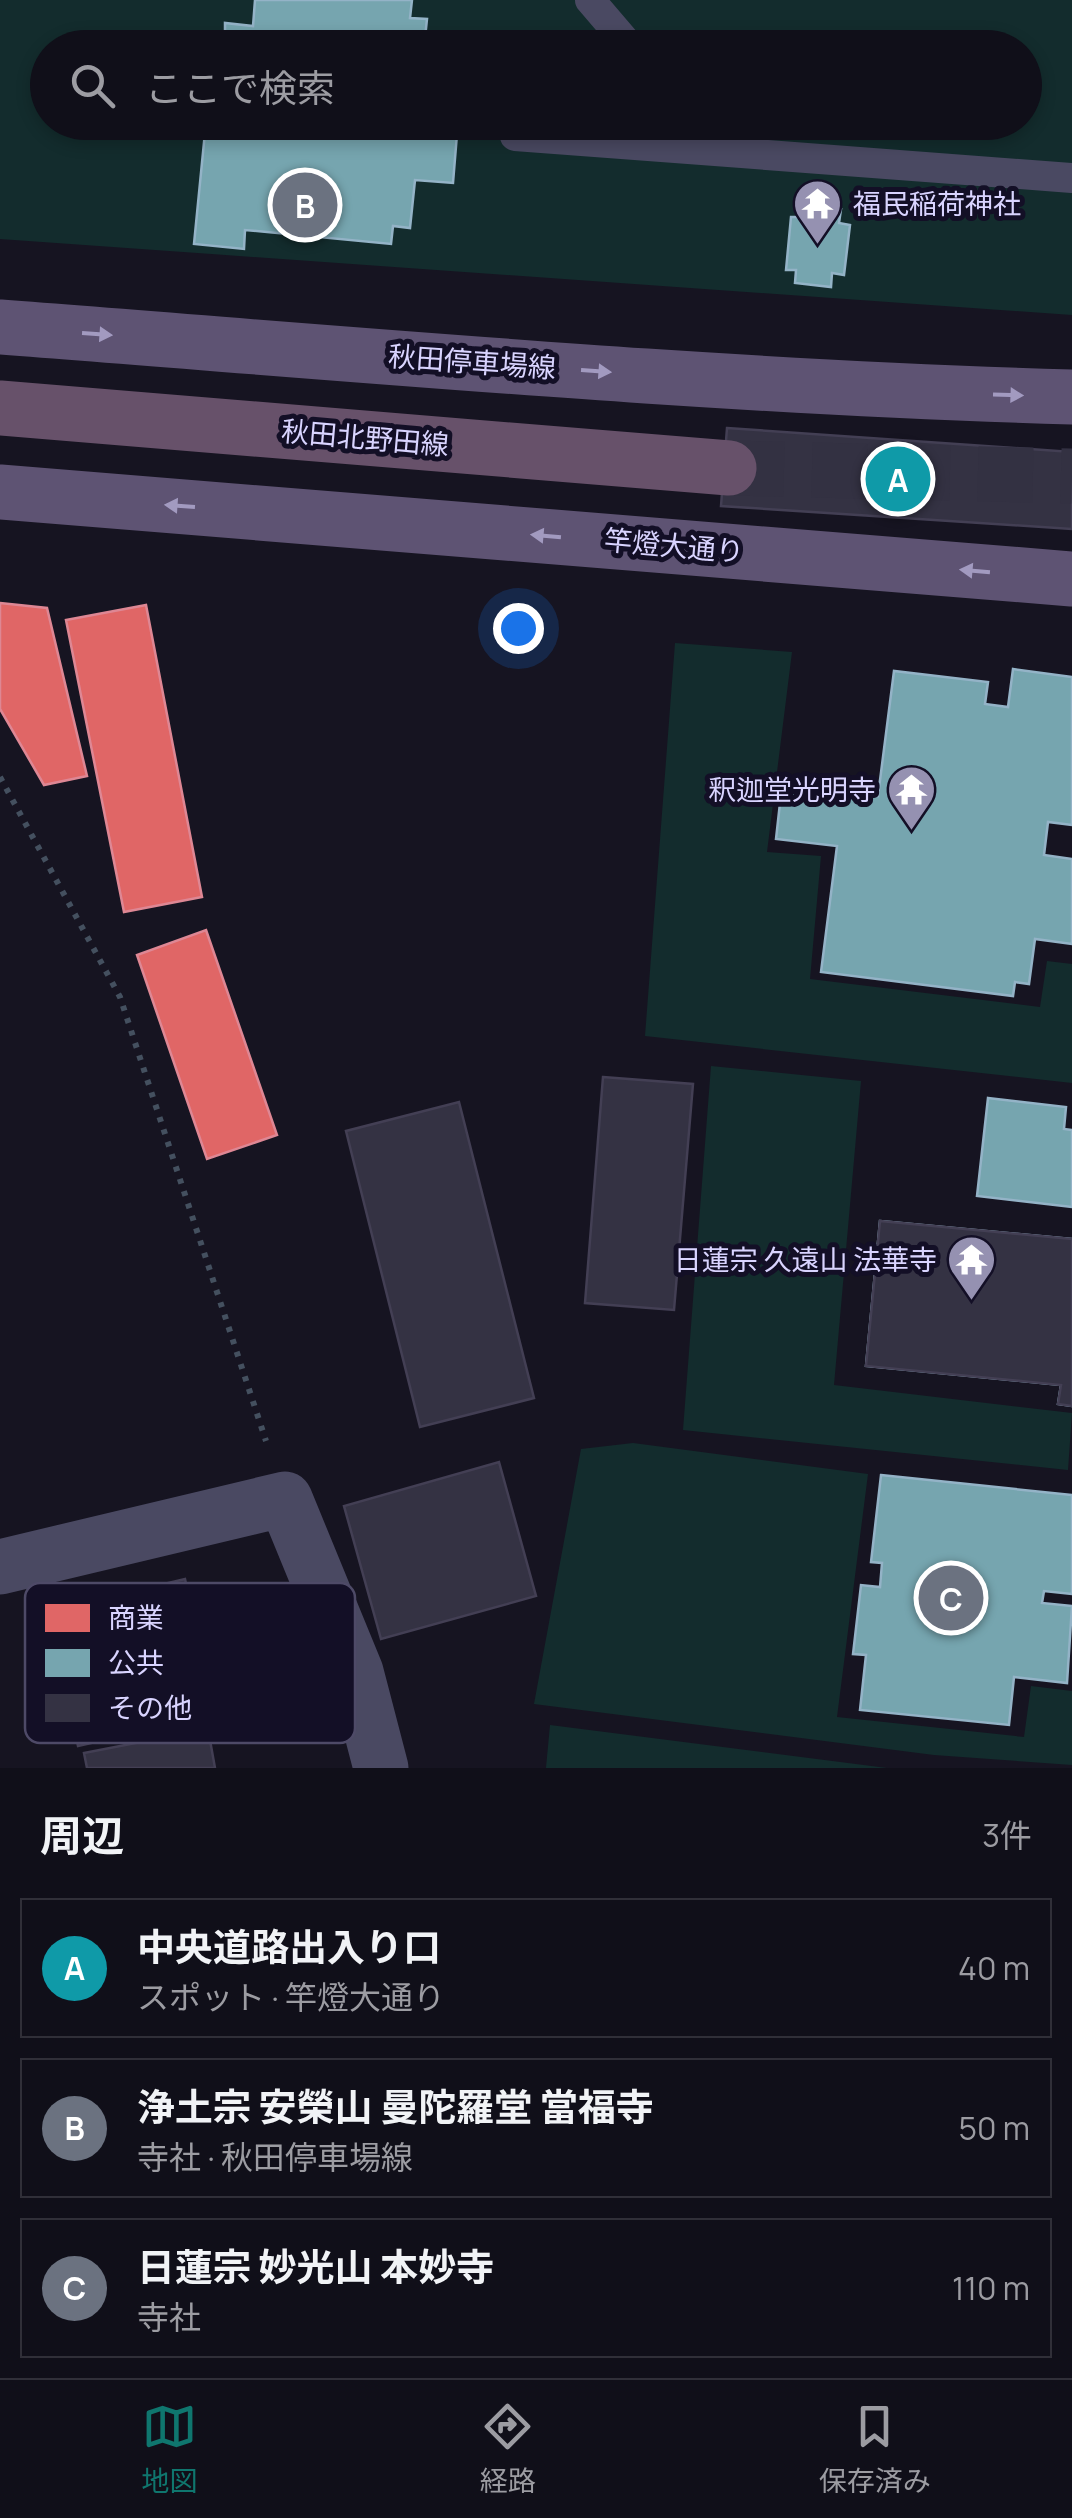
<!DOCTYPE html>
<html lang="ja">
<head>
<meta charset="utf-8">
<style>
  :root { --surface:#100f19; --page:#1e1d26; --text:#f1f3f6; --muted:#9c9ca2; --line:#302f38; --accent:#0f766e }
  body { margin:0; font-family:Manrope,"Noto Sans JP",sans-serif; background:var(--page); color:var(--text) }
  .you { position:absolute; left:518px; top:628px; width:35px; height:35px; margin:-25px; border:8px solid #fff; border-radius:50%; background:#1a73e8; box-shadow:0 0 0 15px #1a73e833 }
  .badge { display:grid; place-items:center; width:65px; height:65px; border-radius:50%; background:var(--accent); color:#fff; font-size:32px; font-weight:700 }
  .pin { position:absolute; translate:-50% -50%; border:5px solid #fff; box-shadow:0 2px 10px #0006 }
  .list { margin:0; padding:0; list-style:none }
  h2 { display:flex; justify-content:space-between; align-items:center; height:130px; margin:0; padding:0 40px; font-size:42px }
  h2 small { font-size:32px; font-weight:400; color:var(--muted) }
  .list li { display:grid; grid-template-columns:65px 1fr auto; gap:30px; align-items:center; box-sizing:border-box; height:140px; margin:0 20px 20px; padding:0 20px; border:2px solid var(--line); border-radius:0px }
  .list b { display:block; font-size:38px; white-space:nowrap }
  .list p { margin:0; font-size:32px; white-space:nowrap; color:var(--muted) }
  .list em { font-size:32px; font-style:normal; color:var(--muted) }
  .icon { flex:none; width:55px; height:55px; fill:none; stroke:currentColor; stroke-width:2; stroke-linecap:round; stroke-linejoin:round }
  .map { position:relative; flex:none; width:1072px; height:1768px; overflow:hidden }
  .search { position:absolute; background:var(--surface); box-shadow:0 5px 15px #0003; left:30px; right:30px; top:30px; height:110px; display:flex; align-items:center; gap:25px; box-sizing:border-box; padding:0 35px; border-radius:55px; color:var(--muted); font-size:38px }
  .sheet { height:610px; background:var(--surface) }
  nav { display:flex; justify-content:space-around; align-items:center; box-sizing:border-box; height:140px; border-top:2px solid var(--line); background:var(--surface); font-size:28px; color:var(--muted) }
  nav a { display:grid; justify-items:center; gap:5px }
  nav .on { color:var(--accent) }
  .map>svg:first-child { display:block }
</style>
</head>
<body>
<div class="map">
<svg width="1072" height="1768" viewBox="0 0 1072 1768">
  <rect width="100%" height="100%" fill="#161421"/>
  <g fill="#132c2d" fill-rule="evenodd">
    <path d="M0 0H1072V315L0 239ZM48 48H1024V122H48Z"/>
    <polygon points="675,643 792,652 767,852 821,856 810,979 1040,1007 1047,961 1072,964 1072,1083 645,1036"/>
    <polygon points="711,1066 861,1081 834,1385 1072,1413 1068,1470 683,1430"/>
    <polygon points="633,1443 868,1474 837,1717 1024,1737 1031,1686 1072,1691 1072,1765 934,1755 534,1704 581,1449"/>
    <polygon points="550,1725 887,1768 546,1768"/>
  </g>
  <g fill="#e06666" stroke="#de8794" stroke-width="2.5">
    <polygon points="0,603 47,608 87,776 44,785 0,709"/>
    <polygon points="146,605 202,897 124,912 66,620"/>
    <polygon points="206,930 277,1135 207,1159 137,955"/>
  </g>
  <g fill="#76a5af" stroke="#94b3c7" stroke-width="2.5">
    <polygon points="255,0 412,0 410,18 427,19 424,48 207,48 209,32 225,33 225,23 253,26"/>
    <polygon points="206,122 458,122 453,183 415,180 410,228 393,226 391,244 245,230 244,249 194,244"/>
    <polygon points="803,205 841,209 839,223 850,225 844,275 832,273 831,287 795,283 796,270 786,270 791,217 801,217"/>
    <polygon points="1013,669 1072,677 1072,825 1048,822 1044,855 1072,859 1072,944 1035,939 1029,984 1015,982 1013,996 821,972 837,846 776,839 782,785 878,796 894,671 988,682 985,704 1008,707"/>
    <polygon points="988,1098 1066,1107 1064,1129 1072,1130 1072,1207 977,1196"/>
    <polygon points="880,1221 1072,1239 1072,1406 1058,1404 1061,1385 866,1366"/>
    <polygon points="881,1475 1072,1495 1072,1594 1044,1591 1042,1603 1072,1606 1067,1683 1014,1677 1009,1725 860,1710 866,1655 853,1654 861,1585 880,1587 882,1563 871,1562"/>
  </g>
  <g fill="#343243" stroke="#433f54" stroke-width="2.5">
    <polygon points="727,428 1072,452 1072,529 721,506"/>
    <polygon points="603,1077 693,1084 674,1310 585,1303"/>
    <polygon points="459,1102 534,1398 420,1427 346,1131"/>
    <polygon points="880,1221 1072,1239 1072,1406 1058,1404 1061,1385 866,1366"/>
    <polygon points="499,1462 536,1596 381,1639 344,1506"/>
    <polygon points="185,1579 215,1715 78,1746 66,1691 96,1684 79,1604"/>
    <polygon points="208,1729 215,1768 87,1768 84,1753"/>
  </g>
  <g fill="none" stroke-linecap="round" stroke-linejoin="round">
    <polyline stroke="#333142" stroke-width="55" stroke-dasharray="55 28" stroke-linecap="butt" points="729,468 1072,476"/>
    <polyline stroke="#44505f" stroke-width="6" stroke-dasharray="5 8" stroke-linecap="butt" points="0,777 120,997 266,1441"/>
    <g stroke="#4a4962" stroke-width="30">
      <polyline points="590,0 631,48"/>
      <polyline points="515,136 1072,178"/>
    </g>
    <polyline stroke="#4a4962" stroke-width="55" points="0,1567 285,1499 356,1672 381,1768"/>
    <g stroke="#5e5373" stroke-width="55">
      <path d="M0 327C357 354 714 387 1072 397"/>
      <polyline points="0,492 1072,579"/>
    </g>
    <polyline stroke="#67516a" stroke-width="55" points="0,408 729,468"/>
  </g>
  <defs><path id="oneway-solid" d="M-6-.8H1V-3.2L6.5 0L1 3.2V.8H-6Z" transform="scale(2.5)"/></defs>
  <g fill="#a29ac0">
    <use href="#oneway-solid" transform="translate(97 334) rotate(4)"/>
    <use href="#oneway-solid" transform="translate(596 371) rotate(4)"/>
    <use href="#oneway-solid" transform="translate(1008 395) rotate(2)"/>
    <use href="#oneway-solid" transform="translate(180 506) rotate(-176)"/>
    <use href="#oneway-solid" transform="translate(546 536) rotate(-175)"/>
    <use href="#oneway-solid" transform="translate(975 571) rotate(-175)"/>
  </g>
  <defs>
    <symbol id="temple-pin" viewBox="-11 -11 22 30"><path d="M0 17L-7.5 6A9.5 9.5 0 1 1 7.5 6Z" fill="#9591b1" stroke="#130f26"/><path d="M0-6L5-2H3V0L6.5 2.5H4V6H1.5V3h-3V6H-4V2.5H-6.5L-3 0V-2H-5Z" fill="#fff"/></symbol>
  </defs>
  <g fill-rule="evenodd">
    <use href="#temple-pin" x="790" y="176" width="55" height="75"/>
    <use href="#temple-pin" x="884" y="762" width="55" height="75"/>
    <use href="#temple-pin" x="944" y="1232" width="55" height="75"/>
  </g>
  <g text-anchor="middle" stroke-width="10" stroke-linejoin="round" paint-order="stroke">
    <g font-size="28" fill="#d9d4ff" stroke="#130f26" text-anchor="end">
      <text x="853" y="214" text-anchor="start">福民稲荷神社</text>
      <text x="876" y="800">釈迦堂光明寺</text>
      <text x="937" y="1270">日蓮宗 久遠山 法華寺</text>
    </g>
    <g font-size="28" fill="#d9d4ff" stroke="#130f26">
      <text transform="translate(472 362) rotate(4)" y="10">秋田停車場線</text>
      <text transform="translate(365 438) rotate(5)" y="10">秋田北野田線</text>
      <text transform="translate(674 546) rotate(5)" y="10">竿燈大通り</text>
    </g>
  </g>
  <rect x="25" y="1583" width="330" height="160" rx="15" fill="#130f26" stroke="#4e4a67" stroke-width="2.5"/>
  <rect x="45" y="1604" width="45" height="28" fill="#e06666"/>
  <rect x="45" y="1649" width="45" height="28" fill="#76a5af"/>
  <rect x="45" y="1694" width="45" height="28" fill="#343243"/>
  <g font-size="28" fill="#d9d4ff">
    <text x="108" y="1628">商業</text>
    <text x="108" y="1673">公共</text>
    <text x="108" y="1718">その他</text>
  </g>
</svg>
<div class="you"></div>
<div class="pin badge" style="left:898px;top:479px;background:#0f9aa8">A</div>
<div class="pin badge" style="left:305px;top:205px;background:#6b7280">B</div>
<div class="pin badge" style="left:951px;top:1598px;background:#6b7280">C</div>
<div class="search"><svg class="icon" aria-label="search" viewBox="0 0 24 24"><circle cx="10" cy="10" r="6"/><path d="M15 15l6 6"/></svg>ここで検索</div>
</div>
<section class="sheet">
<h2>周辺<small>3件</small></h2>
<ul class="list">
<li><span class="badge" style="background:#0f9aa8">A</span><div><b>中央道路出入り口</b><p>スポット · 竿燈大通り</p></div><em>40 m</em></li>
<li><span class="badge" style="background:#6b7280">B</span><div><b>浄土宗 安榮山 曼陀羅堂 當福寺</b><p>寺社 · 秋田停車場線</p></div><em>50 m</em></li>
<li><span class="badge" style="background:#6b7280">C</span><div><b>日蓮宗 妙光山 本妙寺</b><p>寺社</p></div><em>110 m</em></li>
</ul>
</section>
<nav>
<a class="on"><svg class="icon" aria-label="map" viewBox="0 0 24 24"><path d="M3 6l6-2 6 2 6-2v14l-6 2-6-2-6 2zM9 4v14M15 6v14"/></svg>地図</a>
<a><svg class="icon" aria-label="directions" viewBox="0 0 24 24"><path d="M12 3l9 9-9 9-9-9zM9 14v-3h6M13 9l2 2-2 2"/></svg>経路</a>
<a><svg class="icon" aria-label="saved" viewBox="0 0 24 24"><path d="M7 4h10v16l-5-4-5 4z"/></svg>保存済み</a>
</nav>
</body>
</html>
